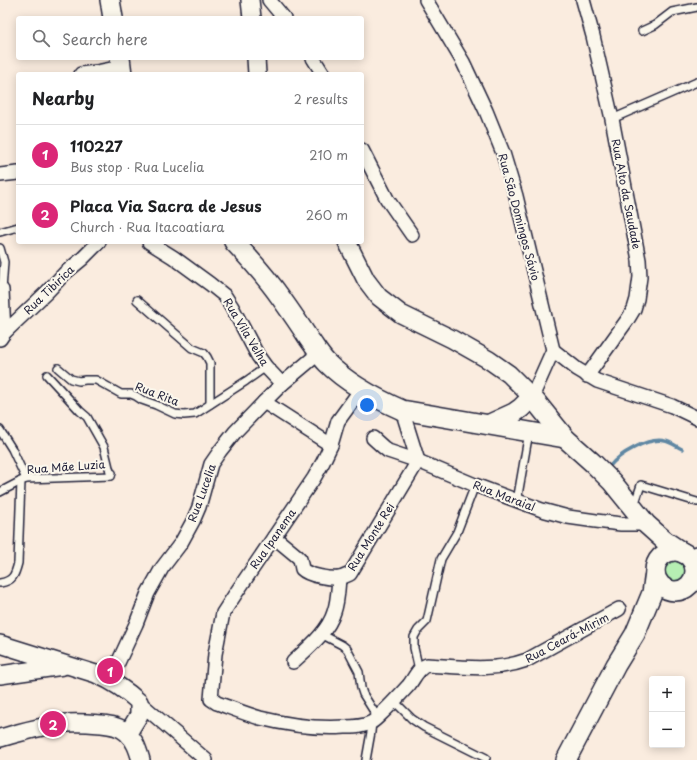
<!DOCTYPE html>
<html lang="en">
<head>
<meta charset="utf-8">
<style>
  :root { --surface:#fff; --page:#f2f2f2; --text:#202124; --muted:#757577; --line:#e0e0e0; --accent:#db2777 }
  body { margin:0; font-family:"Playpen Sans",sans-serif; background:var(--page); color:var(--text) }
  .controls { position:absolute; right:12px; bottom:12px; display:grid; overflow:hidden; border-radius:4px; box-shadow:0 2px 10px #0003 }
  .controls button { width:36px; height:36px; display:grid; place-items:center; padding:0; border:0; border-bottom:1px solid var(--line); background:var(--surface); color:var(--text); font:20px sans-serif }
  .you { position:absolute; left:367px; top:405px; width:14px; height:14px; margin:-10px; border:3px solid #fff; border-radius:50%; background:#1a73e8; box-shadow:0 0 0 6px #1a73e833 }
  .badge { display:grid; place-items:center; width:26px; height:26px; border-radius:50%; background:var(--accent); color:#fff; font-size:13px; font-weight:700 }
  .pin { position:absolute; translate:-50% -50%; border:2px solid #fff; box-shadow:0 1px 4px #0006 }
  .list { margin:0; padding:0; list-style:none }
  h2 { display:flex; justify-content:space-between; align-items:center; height:52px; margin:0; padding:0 16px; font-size:17px }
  h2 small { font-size:13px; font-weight:400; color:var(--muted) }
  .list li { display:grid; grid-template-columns:26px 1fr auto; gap:12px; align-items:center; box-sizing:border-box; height:60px; padding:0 16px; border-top:1px solid var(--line) }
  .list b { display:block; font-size:15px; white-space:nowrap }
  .list p { margin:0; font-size:13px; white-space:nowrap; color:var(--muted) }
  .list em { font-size:13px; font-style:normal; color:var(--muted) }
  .icon { flex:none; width:22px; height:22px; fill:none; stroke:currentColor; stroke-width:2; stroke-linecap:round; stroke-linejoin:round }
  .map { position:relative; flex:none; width:697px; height:760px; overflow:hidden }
  .search { position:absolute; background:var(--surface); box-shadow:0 2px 10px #0003; left:16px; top:16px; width:348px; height:44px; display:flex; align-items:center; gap:10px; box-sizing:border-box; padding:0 14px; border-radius:4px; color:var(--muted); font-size:15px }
  .panel { position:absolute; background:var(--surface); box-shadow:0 2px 10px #0003; left:16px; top:72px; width:348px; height:172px; border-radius:4px }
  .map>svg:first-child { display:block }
</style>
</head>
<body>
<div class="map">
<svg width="697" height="760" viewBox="0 0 697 760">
  <rect width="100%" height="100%" fill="#faecdf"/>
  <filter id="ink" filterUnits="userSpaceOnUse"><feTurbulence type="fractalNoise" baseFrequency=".025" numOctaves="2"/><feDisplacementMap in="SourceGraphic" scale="8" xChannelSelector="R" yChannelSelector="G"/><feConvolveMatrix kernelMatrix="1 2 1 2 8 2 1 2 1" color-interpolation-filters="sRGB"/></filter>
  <g filter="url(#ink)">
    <path fill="#b6efb3" stroke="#6c8877" d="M681 556C684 558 688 561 690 564 692 567 692 570 691 573 686 591 660 583 664 566 666 557 674 556 681 556Z"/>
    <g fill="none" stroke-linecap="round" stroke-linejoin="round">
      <path stroke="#5f87a3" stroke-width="3.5" d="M609 467C619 454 648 437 665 441 671 442 677 447 682 449"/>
      <defs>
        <g id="service">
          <polyline points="642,31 655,25 672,12 697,7"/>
          <polyline points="612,119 697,82"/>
          <polyline points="0,232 18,227"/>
          <polyline points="0,248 4,262 2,290"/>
          <polyline points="137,300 192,348 204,353 207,357 210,363 210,404"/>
          <polyline points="58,368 71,379 79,381 85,380 96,380 121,394 131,394 136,396 142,400 156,405 175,414 184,415 195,414 246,381 266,367"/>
          <polyline points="47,375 80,411 87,417 104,447 111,476"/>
          <polyline points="0,430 12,449 26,479"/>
          <polyline points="0,492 21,481 26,479 111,476 112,473"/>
          <polyline points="517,501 529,432"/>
          <polyline points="634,506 641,485 697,502"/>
          <path d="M0 583C13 581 15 575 18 563L21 481"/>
          <polyline points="321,634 342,645 347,649 359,672 361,688 363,694 378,718"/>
          <polyline points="419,670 414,648 414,637 418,630 427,621 441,559 457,532 475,485"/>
          <polyline points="394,701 412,719 424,727 486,758"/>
          <polyline points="366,760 371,732 372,722"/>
        </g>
        <g id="minor">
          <polyline points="269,0 284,18"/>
          <polyline points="426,0 463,62 486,111 503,153 516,196 553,350 532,397"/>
          <polyline points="583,0 593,36 612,119 639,260 640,277 637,299 634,309 628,319 587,376"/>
          <polyline points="313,58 323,74"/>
          <polyline points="81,74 96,72 121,67"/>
          <polyline points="362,150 387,199 412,235"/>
          <polyline points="0,175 18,173"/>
          <polyline points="149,242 173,257 210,284 225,296 232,307 258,356 266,367 282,384"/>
          <polyline points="0,290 2,290 4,333"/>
          <polyline points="0,339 4,333 47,292 65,273 82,259 99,242"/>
          <polyline points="553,350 577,369 597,381 672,406 697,418"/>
          <path d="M362 388 338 421 331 445 323 462 314 478 274 537 236 593 223 613 215 654 211 699 217 703C231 708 246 714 260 718 288 725 317 729 345 727 354 727 362 727 370 723 373 722 376 719 379 716 390 706 399 696 409 685 415 677 418 668 427 665 462 667 494 672 527 660L619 609"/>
          <polyline points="264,402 331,445"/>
          <polyline points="402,410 418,461"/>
          <polyline points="373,438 383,447 388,451 418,461 475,485 542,510 568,517 596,521 621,524 646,524"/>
          <path d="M274 537 297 556 300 559 302 569C309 576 331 579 340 578 344 577 347 575 350 574L418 461"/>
          <polyline points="693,562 697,553"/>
          <path d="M293 662C308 648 328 632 334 612 338 601 338 589 339 578"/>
          <polyline points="110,680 136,624 148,593 162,568 181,543 193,521 199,507 211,464 220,451 235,432 264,402 282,384 319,353"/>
          <polyline points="139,702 206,760"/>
        </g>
        <g id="tertiary">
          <polyline points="250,0 252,18"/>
          <polyline points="256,58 257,74"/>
          <polyline points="347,242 366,280 379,297 401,314 452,339 489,360 509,374 532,397"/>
          <path d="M0 644 96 674C112 681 126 690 139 702V715L128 733"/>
          <polyline points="0,675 63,666"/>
          <path d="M0 738C22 732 44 725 67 723 78 722 90 723 101 724 110 725 120 726 127 733 135 740 138 750 141 760"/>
        </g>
        <g id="secondary">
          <polyline points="110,0 113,18"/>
          <polyline points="120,58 122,74"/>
          <path d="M234 242C251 260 267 278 281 298 291 312 300 325 309 339 315 347 320 356 327 363 347 383 377 399 402 410L565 438"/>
          <polyline points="490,424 514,413 521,408 532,397 565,438 593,463 612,482 646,524 665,541 683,553"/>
          <circle cx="675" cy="571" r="20"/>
          <polyline points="566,760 616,665 635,634 652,593 655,572"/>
        </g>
      </defs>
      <use href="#service" stroke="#22223b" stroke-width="10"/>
      <use href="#minor" stroke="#22223b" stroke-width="16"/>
      <use href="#tertiary" stroke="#22223b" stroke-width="20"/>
      <use href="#secondary" stroke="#22223b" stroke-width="22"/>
      <use href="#service" stroke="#fbf7ec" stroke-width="7"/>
      <use href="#minor" stroke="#fbf7ec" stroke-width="13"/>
      <use href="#tertiary" stroke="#fbf7ec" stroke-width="17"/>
      <use href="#secondary" stroke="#fbf7ec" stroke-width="19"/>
    </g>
  </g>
  <g text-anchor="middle" stroke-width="4" stroke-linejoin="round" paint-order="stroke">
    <g font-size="11" fill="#22223b" stroke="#fbf7ec">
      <text transform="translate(626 194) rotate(79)" y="4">Rua Alto da Saudade</text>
      <text transform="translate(519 217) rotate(75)" y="4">Rua São Domingos Sávio</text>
      <text transform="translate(49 290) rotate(-44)" y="4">Rua Tibirica</text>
      <text transform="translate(246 332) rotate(59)" y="4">Rua Vila Velha</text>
      <text transform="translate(157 394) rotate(21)" y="4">Rua Rita</text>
      <text transform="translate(66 467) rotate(-4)" y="4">Rua Mãe Luzia</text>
      <text transform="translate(202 493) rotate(-70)" y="4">Rua Lucelia</text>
      <text transform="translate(504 496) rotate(21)" y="4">Rua Maraial</text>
      <text transform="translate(371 537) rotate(-58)" y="4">Rua Monte Rei</text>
      <text transform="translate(273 539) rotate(-55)" y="4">Rua Ipanema</text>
      <text transform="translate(567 638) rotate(-28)" y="4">Rua Ceará-Mirim</text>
    </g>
  </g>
</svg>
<div class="controls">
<button>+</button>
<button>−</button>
</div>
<div class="you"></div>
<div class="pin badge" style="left:110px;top:671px">1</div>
<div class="pin badge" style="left:53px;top:724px">2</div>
<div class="search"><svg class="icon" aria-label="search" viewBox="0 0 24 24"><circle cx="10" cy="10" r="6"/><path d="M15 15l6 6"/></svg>Search here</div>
<section class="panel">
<h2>Nearby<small>2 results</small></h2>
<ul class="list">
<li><span class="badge">1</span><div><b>110227</b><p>Bus stop · Rua Lucelia</p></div><em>210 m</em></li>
<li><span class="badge">2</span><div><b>Placa Via Sacra de Jesus</b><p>Church · Rua Itacoatiara</p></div><em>260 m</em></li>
</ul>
</section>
</div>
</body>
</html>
